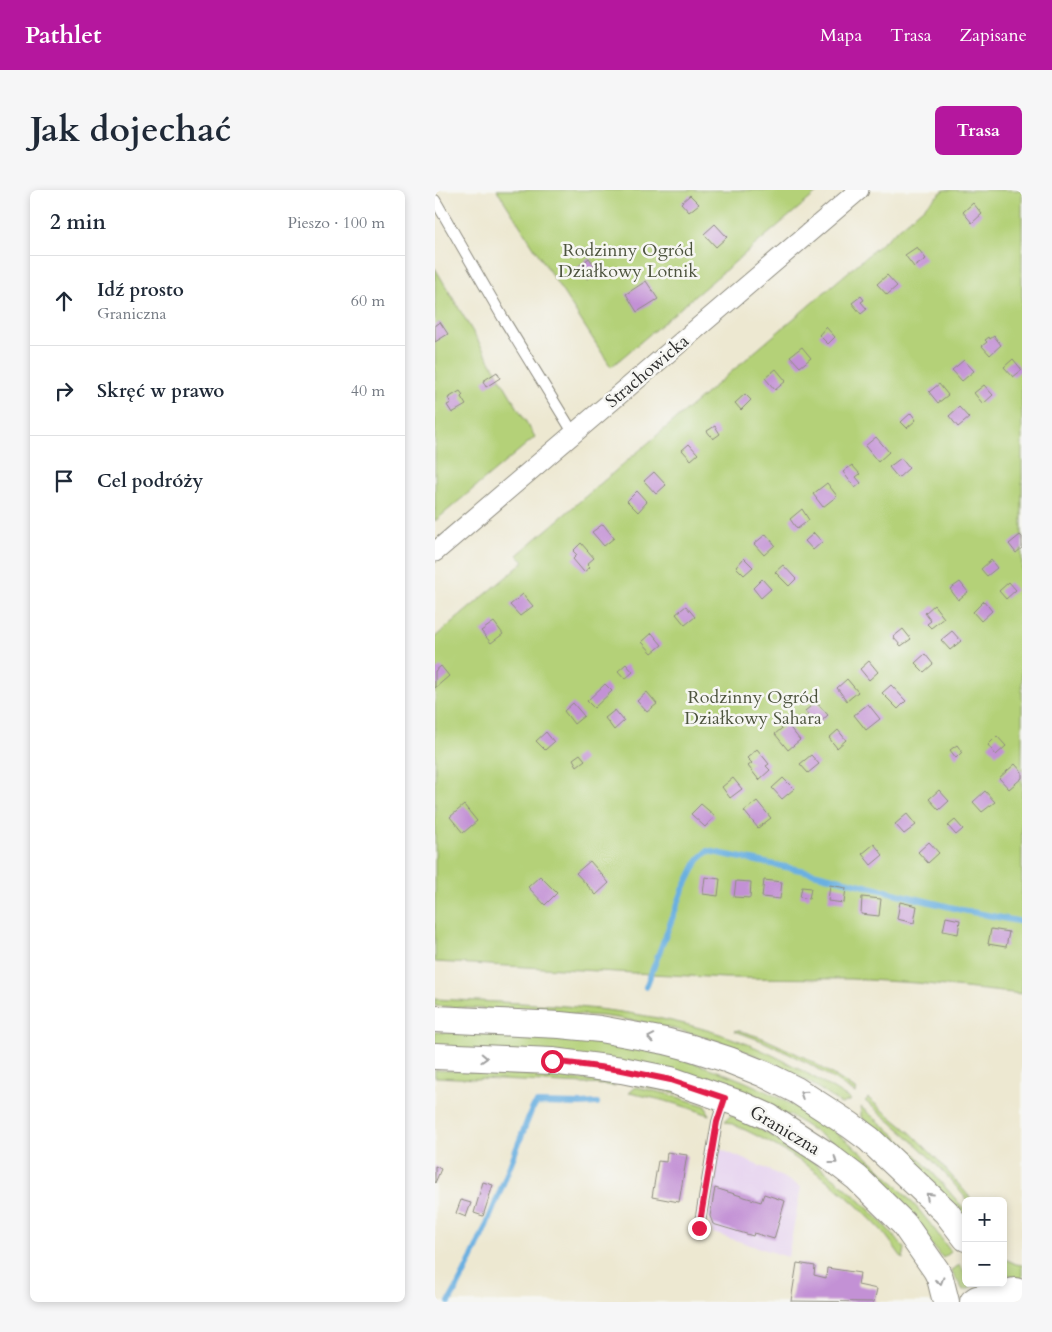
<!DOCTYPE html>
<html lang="pl">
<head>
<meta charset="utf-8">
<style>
  :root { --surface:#fff; --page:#f6f6f7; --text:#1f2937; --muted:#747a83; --line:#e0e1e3; --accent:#b5179e }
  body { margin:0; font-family:Cardo,serif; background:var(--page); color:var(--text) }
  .controls { position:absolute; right:15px; bottom:15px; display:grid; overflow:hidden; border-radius:8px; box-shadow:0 2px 8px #0003 }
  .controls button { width:45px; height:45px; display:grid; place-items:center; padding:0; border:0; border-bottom:1px solid var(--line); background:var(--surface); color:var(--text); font:25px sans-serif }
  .stop { position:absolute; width:15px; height:15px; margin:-11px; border:4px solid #e11d48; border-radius:50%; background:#fff }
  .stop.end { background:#e11d48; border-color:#fff; box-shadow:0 1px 5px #0008 }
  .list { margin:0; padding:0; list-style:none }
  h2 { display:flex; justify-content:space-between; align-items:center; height:65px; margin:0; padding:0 20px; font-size:21px }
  h2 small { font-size:16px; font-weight:400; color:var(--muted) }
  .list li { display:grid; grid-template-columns:32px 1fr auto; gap:15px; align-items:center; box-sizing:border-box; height:90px; padding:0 20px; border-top:1px solid var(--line) }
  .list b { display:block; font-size:19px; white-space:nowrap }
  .list p { margin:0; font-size:16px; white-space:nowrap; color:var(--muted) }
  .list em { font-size:16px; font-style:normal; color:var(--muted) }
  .icon { flex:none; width:28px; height:28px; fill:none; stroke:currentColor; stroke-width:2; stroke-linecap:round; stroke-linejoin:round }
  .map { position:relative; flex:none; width:587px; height:1112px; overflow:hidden; border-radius:8px }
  header { display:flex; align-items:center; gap:30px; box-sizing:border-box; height:70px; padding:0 25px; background:var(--accent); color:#fff }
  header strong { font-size:24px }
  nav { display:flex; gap:28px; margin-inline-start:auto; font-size:18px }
  .intro { display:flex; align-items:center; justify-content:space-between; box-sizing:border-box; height:120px; padding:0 30px }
  h1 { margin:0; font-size:35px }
  .button { padding:12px 22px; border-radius:8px; background:var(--accent); color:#fff; font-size:18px; font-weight:700 }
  main { display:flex; gap:30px; padding:0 30px }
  aside { flex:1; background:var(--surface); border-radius:8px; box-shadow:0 2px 8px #0003 }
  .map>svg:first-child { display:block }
</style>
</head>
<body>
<header>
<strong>Pathlet</strong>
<nav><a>Mapa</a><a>Trasa</a><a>Zapisane</a></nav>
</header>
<div class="intro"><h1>Jak dojechać</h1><a class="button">Trasa</a></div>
<main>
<aside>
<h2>2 min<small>Pieszo · 100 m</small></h2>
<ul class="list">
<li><svg class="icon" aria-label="ahead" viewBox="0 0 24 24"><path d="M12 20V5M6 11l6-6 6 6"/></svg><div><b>Idź prosto</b><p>Graniczna</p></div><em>60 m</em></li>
<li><svg class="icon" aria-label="right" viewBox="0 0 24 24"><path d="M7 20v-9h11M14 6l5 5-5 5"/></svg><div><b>Skręć w prawo</b></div><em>40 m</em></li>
<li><svg class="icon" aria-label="arrive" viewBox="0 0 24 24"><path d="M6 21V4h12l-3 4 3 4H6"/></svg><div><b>Cel podróży</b></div></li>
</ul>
</aside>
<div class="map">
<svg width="587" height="1112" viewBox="0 0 587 1112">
  <rect width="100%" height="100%" fill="#f6f6f2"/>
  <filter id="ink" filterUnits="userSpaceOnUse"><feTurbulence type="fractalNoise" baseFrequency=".02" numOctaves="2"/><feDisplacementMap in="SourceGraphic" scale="10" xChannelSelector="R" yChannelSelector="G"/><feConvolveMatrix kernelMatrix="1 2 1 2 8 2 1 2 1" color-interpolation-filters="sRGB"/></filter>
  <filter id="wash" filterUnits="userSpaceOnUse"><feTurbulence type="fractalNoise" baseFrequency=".0096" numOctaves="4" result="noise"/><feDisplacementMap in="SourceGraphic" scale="20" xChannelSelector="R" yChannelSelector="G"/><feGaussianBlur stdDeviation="1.12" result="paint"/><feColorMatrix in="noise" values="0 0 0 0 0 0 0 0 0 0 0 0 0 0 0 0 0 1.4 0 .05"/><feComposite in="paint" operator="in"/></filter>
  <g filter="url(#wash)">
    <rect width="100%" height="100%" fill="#ede8d1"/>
    <polygon fill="#e6d2f0" points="285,959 336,981 366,997 353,1067 278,1043 273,1026"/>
    <g fill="#b4d178" stroke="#707e52">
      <polygon points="62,0 385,0 176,177"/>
      <polygon points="509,0 587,0 587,804 482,793 416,789 290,788 0,772 0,447 89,372 82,365"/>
      <polygon points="0,78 100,247 0,331"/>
      <path d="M0 809C96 814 195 814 288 845 334 860 375 884 416 910L406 914C337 862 252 837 167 826L0 816Z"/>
      <polygon points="303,840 328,848 373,869 422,900 420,903 373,873 327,851 300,841"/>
      <path d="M0 842C59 845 119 846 178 855 290 871 399 923 474 1009 490 1026 503 1044 516 1062L508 1068 433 981 404 957 356 926 0 854Z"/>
      <path d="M0 880C59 883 118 885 177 893L180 897 173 895 0 887Z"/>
      <path d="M201 897 233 904 271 916 274 925C248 915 221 908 194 903Z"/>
      <path d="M433 908 477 944 502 969 538 1011H533C503 973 468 940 430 911Z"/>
      <polygon points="426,917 461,946 481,965 496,981 531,1021 531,1028 463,957 426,927"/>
      <path d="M296 925C367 958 420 998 470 1059L468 1069C461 1060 455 1050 447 1041 403 993 350 956 290 931Z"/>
      <polygon points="568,1068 581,1074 587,1075 587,1089 578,1087 568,1082"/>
      <path d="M525 1075 531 1085V1093H536L537 1095C535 1099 532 1100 528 1100L516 1080Z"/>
    </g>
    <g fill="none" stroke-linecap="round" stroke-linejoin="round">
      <g stroke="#6bb0e1" stroke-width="6">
        <polyline points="211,797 248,700 263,670 273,661 370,681 527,720 587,732"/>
        <path d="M14 1112C49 1051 71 984 97 919L102 913 146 914 162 913"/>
      </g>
    </g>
    <g id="blocks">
      <g fill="#c391d5">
        <polygon points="255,5 264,14 254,22 246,13"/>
        <polygon points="538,13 547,24 537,33 528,22"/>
        <polygon points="280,34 292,47 281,57 269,44"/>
        <polygon points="482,57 491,69 479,77 470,65"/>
        <polygon points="154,68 164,81 152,89 143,77"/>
        <polygon points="452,85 462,96 452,105 442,94"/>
        <polygon points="211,91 223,109 202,122 191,104"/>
        <polygon points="426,106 429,110 426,112 432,119 426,124 417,113"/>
        <polygon points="5,132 13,144 0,152 0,135"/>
        <polygon points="391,137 400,147 393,154 384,145"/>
        <polygon points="559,146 566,155 555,165 547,156 552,152 550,150 554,147 555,149"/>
        <polygon points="367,157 376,168 365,177 355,166"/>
        <polygon points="578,169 587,180 578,187 569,177"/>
        <polygon points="529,170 539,181 527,191 517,180"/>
        <polygon points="341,179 351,191 340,200 330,188"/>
        <polygon points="62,182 65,188 51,197 48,191"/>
        <polygon points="504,194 513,205 503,213 494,202"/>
        <polygon points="549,195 558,205 548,214 539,203"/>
        <polygon points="25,201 28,205 26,207 31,215 17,223 12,215 16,213 13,208"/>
        <polygon points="310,204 316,210 306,220 300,213"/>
        <polygon points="524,217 534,228 523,237 514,226"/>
        <polygon points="476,223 481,230 472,238 466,232"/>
        <polygon points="280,236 285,244 278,249 272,241"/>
        <polygon points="441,247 454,262 443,272 430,256"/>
        <polygon points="254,254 263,264 256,270 247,260"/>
        <polygon points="466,268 474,278 463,288 454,277"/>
        <polygon points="417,275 425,284 421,287 426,293 420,298 408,282"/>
        <polygon points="219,282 231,295 221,304 209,291"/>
        <polygon points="392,293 402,306 388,317 378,304"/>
        <polygon points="202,301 212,312 203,322 192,311"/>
        <polygon points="367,319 374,330 362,339 355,329"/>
        <polygon points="168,334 179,348 169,356 157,342"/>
        <polygon points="379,343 387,352 378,360 370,351"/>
        <polygon points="331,344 340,355 329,365 319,354"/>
        <polygon points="585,345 587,347 587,358 581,363 574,354"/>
        <polygon points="146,353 159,368 152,374 155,377 149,382 138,369 142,365 138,361"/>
        <polygon points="309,368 318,377 309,385 301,377"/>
        <polygon points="556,370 562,378 552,386 546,379"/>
        <polygon points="348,375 361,389 354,396 340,382"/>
        <polygon points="327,389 336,399 326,408 318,398"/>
        <polygon points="525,392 533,402 523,410 515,399"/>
        <polygon points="574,392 581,400 571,409 564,401"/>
        <polygon points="88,404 98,416 85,426 75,415"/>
        <polygon points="549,411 557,421 546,431 538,422"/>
        <polygon points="499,415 509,428 496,438 492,434 496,431 490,423"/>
        <polygon points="251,416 260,427 250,435 241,424"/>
        <polygon points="59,432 68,444 56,453 46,441"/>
        <polygon points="468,439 476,449 466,456 458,447"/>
        <polygon points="517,441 526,451 515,460 506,450"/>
        <polygon points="217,443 227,455 217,463 207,452"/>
        <polygon points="490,464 498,474 489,482 480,473"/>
        <polygon points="434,471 443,482 434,490 425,479"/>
        <polygon points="191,474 198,482 190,489 183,481"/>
        <polygon points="6,476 14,486 0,498 0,481"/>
        <polygon points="412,489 423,502 412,511 402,498"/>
        <polygon points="170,494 177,501 159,518 152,511"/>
        <polygon points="456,495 471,511 463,519 447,503"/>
        <polygon points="212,502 222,514 212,522 202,511"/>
        <polygon points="381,512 393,525 382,535 370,521"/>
        <polygon points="138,513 149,526 139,534 129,521"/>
        <polygon points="433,514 445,529 431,540 419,525"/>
        <polygon points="180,520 189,531 179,540 170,528"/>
        <polygon points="352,534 365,550 353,560 340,544"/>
        <polygon points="403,540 411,550 402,558 394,548"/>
        <polygon points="111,542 119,552 110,560 101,551"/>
        <polygon points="562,546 571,556 561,565 553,555"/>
        <polygon points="522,555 527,562 521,568 515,560"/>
        <polygon points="322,559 334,574 331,576 335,580 324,590 313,576 317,573 312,568"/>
        <polygon points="145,564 150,570 142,576 138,569"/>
        <polygon points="376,565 384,574 373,583 365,574"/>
        <polygon points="580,574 587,582 587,588 574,599 564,588"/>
        <polygon points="298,588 307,599 295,608 287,597"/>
        <polygon points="348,588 359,599 347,609 337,598"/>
        <polygon points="504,600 514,611 504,620 494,609"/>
        <polygon points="550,601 560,612 547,622 538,612"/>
        <polygon points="322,611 336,628 323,638 309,621"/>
        <polygon points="266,614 280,626 270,637 256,624"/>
        <polygon points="29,615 42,631 28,643 15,627"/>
        <polygon points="472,624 481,635 469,644 460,634"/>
        <polygon points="520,630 528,639 521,645 513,636"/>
        <polygon points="494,652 504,663 493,673 483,662"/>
        <polygon points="439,654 448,665 436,675 427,664"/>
        <polygon points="155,671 174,693 161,705 141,683"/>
        <polygon points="105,686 122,703 110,715 93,697"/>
        <polygon points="270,687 285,689 283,706 268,704"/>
        <polygon points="329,690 347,692 345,709 327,707"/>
        <polygon points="301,691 316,692 315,708 299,707"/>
        <polygon points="395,695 411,698 409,713 393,711"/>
        <polygon points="367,697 376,698 374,709 365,707"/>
        <polygon points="427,707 446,709 444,726 426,724"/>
        <polygon points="465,712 482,716 479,733 462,729"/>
        <polygon points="511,727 525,730 523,744 508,741"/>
        <polygon points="556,739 574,742 571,757 553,754"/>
        <polygon points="232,962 252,965 244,1012 217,1007 223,971 231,972"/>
        <polygon points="0,976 6,979 0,993"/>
        <polygon points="48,992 58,995 48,1026 39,1023"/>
        <polygon points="280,998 326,1012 329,1004 350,1011 339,1049 319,1043 318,1046 278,1034 275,1026"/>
        <polygon points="26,1010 36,1013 31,1027 21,1023"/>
        <polygon points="362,1073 380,1076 379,1085 391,1088 392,1078 425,1083 423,1095 442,1099 439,1112 356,1111"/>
      </g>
    </g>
  </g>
  <g filter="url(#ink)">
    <use href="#blocks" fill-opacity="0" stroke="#8c8a7e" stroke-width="1"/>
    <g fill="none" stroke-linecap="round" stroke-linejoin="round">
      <defs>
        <g id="service">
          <polyline points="0,10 68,128 139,244"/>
          <polyline points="264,1038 282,932 289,909"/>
        </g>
        <polyline id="minor" points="0,362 424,0"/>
        <g id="secondary">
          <polyline points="0,829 125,835 165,839 230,851 257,858 294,870 329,884 361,900 415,935 434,949 511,1022 531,1048"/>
          <polyline points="0,866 117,871 187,880 236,890 305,914 334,927 392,965 422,988 469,1034 501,1080 505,1088 511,1112"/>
          <polyline points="538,1112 542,1109 580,1101 587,1103"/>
        </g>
      </defs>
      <use href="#service" stroke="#8c8a7e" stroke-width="12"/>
      <use href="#minor" stroke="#8c8a7e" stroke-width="21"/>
      <use href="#secondary" stroke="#8c8a7e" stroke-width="28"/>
      <use href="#service" stroke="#fff" stroke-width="10"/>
      <use href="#minor" stroke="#fff" stroke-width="19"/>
      <use href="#secondary" stroke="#fff" stroke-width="26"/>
    </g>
    <defs><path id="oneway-chevron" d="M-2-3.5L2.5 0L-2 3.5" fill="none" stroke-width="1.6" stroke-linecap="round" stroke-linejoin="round" transform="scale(1.25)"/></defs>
    <g stroke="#a0a0a0">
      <use href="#oneway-chevron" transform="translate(216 848) rotate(-169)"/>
      <use href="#oneway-chevron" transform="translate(49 868) rotate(2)"/>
      <use href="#oneway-chevron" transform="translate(368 904) rotate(-147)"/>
      <use href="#oneway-chevron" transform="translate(399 971) rotate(36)"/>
      <use href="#oneway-chevron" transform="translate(494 1006) rotate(-136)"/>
      <use href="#oneway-chevron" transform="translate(505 1091) rotate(73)"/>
    </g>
  </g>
  <g fill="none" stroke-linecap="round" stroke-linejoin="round" filter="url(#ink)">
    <polyline stroke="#e11d48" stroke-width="6" points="117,871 187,880 236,890 290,908 282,932 264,1038"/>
  </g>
  <g text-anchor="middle" stroke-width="5" stroke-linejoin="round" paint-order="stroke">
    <g font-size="18" fill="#4d543e" stroke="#f6f6f2">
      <text x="193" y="66">Rodzinny Ogród<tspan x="193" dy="21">Działkowy Lotnik</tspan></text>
      <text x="318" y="513">Rodzinny Ogród<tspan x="318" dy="21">Działkowy Sahara</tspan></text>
    </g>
    <g font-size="18" fill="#2b2b2b" stroke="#f6f6f2">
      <text transform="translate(212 181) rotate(-40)" y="6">Strachowicka</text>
      <text transform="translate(350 940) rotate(31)" y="6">Graniczna</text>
    </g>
  </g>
</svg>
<div class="controls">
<button>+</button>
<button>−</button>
</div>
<div class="stop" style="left:117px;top:871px"></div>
<div class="stop end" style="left:264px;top:1038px"></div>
</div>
</main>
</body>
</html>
